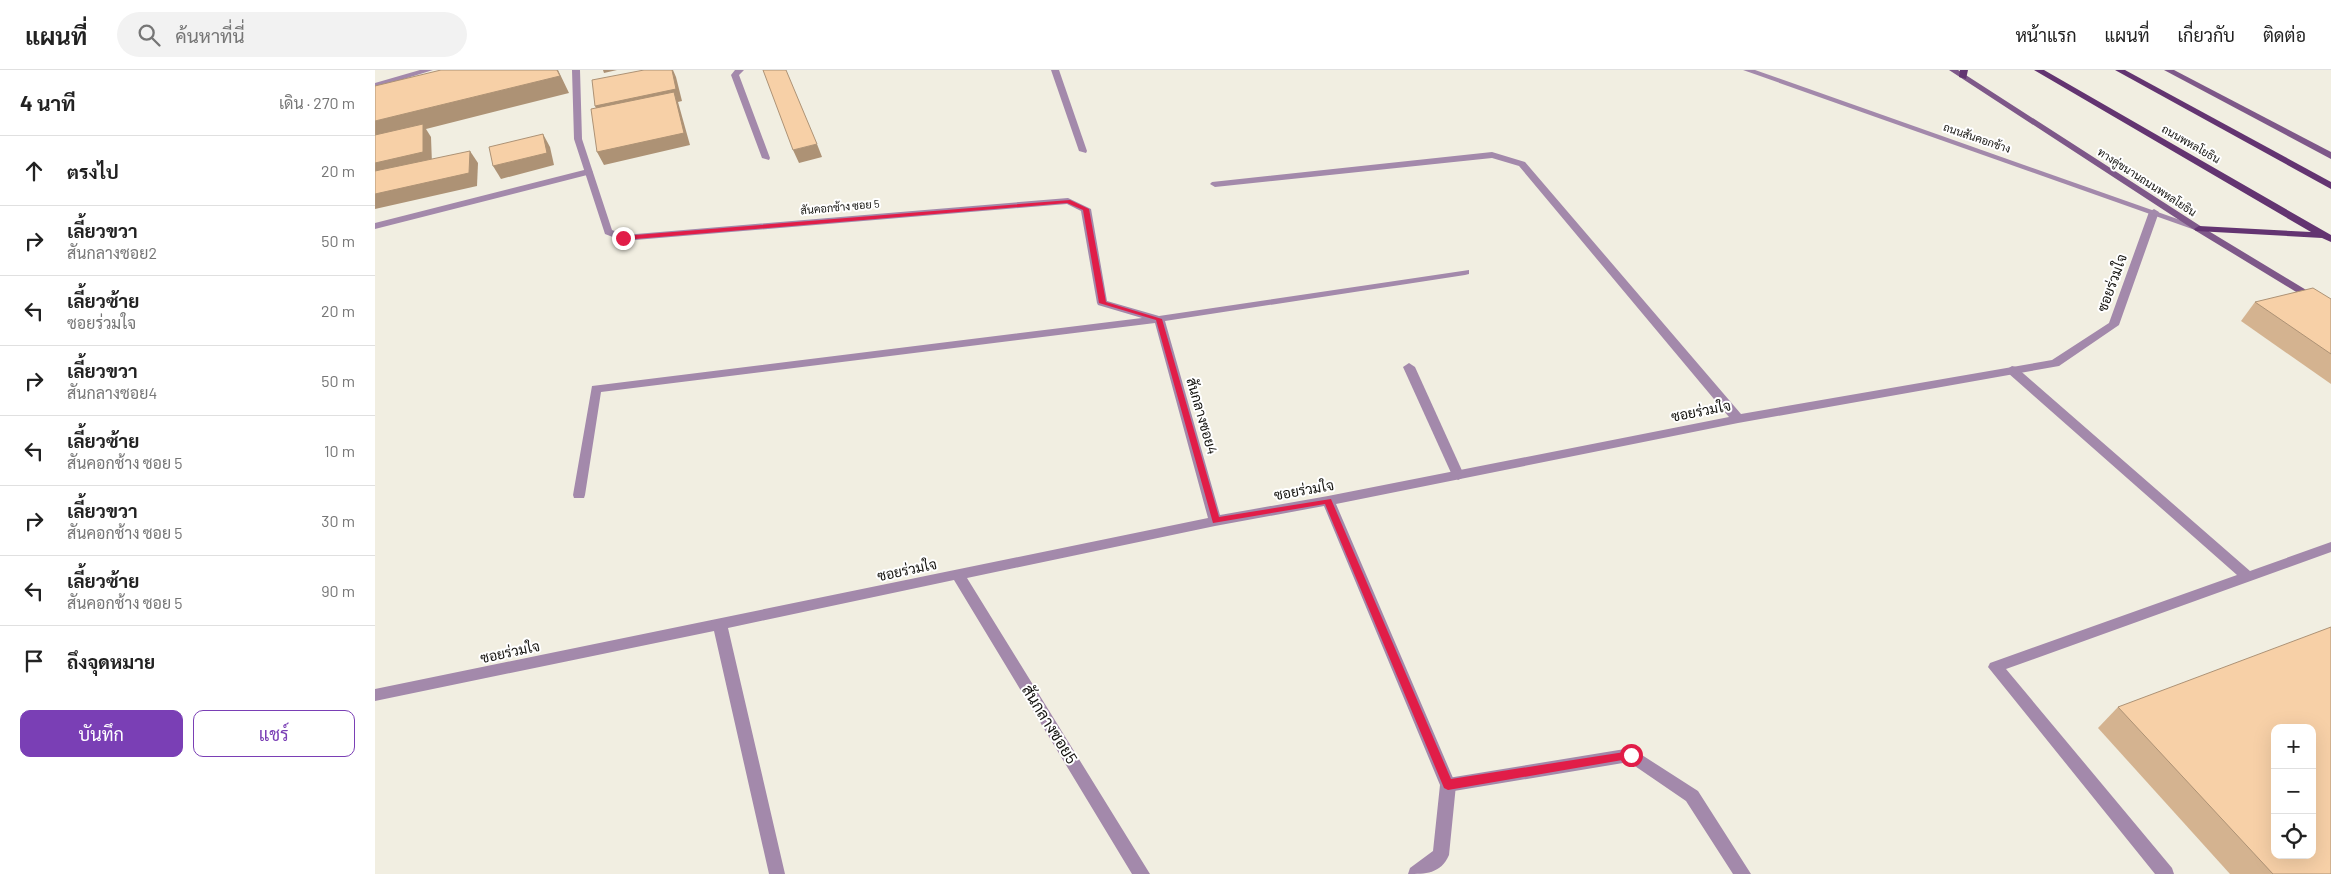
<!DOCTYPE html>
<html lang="th">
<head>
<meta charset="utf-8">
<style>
  :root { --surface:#fff; --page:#f2f2f2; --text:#222; --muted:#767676; --line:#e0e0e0; --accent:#7a3fb5 }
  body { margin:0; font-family:Barlow,Sarabun,sans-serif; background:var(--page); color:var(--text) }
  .controls { position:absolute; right:15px; bottom:15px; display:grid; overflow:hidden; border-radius:10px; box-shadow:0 5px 20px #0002 }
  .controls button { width:45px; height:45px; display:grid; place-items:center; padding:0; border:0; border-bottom:1px solid var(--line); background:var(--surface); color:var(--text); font:25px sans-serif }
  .stop { position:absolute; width:15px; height:15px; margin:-11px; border:4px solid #e11d48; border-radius:50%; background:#fff }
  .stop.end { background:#e11d48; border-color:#fff; box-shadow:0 1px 5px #0008 }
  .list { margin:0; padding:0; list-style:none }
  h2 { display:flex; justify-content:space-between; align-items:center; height:65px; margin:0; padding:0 20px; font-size:21px }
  h2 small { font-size:16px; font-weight:400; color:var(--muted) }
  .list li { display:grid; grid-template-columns:32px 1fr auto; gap:15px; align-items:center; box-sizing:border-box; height:70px; padding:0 20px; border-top:1px solid var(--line) }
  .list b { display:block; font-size:19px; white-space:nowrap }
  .list p { margin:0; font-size:16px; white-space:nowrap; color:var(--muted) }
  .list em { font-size:16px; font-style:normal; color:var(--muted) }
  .actions { display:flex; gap:10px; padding:15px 20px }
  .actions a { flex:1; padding:11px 0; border:1px solid var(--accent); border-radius:10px; text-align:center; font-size:18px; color:var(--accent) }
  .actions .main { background:var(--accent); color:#fff }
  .icon { flex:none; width:28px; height:28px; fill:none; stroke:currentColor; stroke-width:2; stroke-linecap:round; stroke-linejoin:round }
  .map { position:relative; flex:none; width:1956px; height:804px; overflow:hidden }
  header { display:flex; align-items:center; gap:30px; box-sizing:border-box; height:70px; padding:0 25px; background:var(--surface); border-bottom:1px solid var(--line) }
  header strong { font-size:24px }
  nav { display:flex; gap:28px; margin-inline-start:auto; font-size:18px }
  .search { width:350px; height:45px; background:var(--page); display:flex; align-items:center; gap:12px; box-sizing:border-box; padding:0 18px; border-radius:28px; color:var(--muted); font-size:19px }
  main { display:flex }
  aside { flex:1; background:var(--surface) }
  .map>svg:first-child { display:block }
</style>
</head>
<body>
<header>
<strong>แผนที่</strong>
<div class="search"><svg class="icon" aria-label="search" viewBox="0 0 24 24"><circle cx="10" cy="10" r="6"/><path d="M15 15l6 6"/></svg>ค้นหาที่นี่</div>
<nav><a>หน้าแรก</a><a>แผนที่</a><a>เกี่ยวกับ</a><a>ติดต่อ</a></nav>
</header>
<main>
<aside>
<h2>4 นาที<small>เดิน · 270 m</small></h2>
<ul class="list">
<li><svg class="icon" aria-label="ahead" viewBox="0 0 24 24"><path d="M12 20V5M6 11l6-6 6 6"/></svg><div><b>ตรงไป</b></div><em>20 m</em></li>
<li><svg class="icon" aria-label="right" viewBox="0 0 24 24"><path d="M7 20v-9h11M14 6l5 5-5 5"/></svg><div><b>เลี้ยวขวา</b><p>สันกลางซอย2</p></div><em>50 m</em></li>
<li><svg class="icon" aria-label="left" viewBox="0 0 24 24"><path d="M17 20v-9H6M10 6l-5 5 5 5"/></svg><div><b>เลี้ยวซ้าย</b><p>ซอยร่วมใจ</p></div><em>20 m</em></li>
<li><svg class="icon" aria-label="right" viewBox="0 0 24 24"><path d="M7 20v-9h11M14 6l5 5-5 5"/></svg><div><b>เลี้ยวขวา</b><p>สันกลางซอย4</p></div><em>50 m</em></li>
<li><svg class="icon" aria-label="left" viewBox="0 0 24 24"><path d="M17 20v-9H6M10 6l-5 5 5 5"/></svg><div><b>เลี้ยวซ้าย</b><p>สันคอกช้าง ซอย 5</p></div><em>10 m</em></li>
<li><svg class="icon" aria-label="right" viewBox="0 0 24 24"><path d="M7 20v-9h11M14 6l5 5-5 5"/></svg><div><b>เลี้ยวขวา</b><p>สันคอกช้าง ซอย 5</p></div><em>30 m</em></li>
<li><svg class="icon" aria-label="left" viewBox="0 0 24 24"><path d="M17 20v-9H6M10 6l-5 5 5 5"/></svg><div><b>เลี้ยวซ้าย</b><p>สันคอกช้าง ซอย 5</p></div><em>90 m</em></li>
<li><svg class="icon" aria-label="arrive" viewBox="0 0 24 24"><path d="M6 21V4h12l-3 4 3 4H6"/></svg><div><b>ถึงจุดหมาย</b></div></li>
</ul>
<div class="actions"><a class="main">บันทึก</a><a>แชร์</a></div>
</aside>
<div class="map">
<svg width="1956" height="804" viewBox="0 0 1956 804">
  <rect width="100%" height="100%" fill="#f1eee1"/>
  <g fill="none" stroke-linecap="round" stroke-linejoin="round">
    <g fill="#a389ab" fill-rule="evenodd">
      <polygon points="360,0 369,0 364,5 395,88 394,90 387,88 356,5"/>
      <polygon points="676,0 684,0 712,81 711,83 704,81"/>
      <polygon points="213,99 218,102 216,104 0,159 0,153"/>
      <polygon points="1034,293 1040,297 1089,405 1087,408 1083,410 1077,405 1028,297"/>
      <polygon points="1637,296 1641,297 1875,501 1956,472 1956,482 1631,599 1797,798 1799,804 1780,804 1613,597 1615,593 1862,505 1633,303 1631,300"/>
      <polygon points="1256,678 1323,721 1376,804 1358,804 1311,731 1254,692 1073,722 1067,720 1065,715 1067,710 1073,708"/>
    </g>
    <path fill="#a389ab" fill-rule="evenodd" d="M197 0H205L207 69 237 160 249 165 693 128 716 139 732 231 784 246 1094 200V204L1090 205 790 251 845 445 953 426 1354 347 1144 96 1117 88 840 117 835 114 837 112 1117 82 1150 92 1366 344 1677 290 1734 253 1774 142 1779 139 1784 142 1744 255 1684 296 1363 353 961 434 1081 715 1074 785C1066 804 1050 804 1033 804L1035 798 1058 781 1065 715 949 436 840 456 592 508 775 804H757L579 510 353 558 410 804H394L339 561 0 631V619L833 448 780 253 226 322 210 425 209 428H199L198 425 217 316 767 248 723 235 722 233 706 141 692 134 248 171 230 164 199 69Z"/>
    <g fill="#a389ab" fill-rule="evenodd">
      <polygon points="45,0 58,0 0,18 0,13"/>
      <polygon points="1368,0 1380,0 1828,158 1826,160 1820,160"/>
    </g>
    <g fill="#7e5889" fill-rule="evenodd">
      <polygon points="1574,0 1583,0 1827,157 1956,235 1956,243 1821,161"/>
      <polygon points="1789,0 1799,0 1956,82 1956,89"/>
    </g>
    <g fill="#633471" fill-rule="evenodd">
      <polygon points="1585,0 1593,0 1591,9 1584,7"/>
      <polygon points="1659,0 1669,0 1956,165 1956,172 1947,168 1821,161 1819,159 1824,156 1936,162"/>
      <polygon points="1740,0 1750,0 1956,112 1956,119"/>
    </g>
  </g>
  <g fill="#d4b390">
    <polygon points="1956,229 1956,314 1866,251 1880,232"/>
    <polygon points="1743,637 1956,804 1855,804 1723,658"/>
  </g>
  <g fill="#ad9275">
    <polygon points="182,0 183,0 194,23 51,59 56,67 57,94 0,108 0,51"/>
    <polygon points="228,0 242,0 229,3"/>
    <polygon points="297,0 298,0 301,7 307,31 303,32 315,75 229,95 222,82 226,48 220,36"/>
    <polygon points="168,64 175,77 179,95 126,109 118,96"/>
    <polygon points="442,74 447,87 424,93 418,80"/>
    <polygon points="95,81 103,93 102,116 0,139 0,124"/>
  </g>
  <g fill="#f7d0a7" stroke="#ad9275" fill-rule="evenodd">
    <polygon points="66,0 182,0 185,6 0,51 0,16"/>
    <polygon points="269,0 297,0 301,19 220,36 217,10"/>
    <polygon points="388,0 411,0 442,74 418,80"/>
    <polygon points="299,22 309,63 222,82 216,39"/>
    <polygon points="48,54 48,82 0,93 0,65"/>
    <polygon points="168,64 172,83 118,96 114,77"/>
    <polygon points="95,81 94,103 0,124 0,101"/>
    <polygon points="1938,218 1956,229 1956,284 1880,232"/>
    <path d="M1956 557V804H1898L1743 637ZM1900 658H1937V785H1900Z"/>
  </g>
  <polygon fill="#e11d48" points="695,130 714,139 731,232 787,249 844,447 956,429 1076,709 1256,681 1259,682 1259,688 1073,720 1069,718 950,434 838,453 781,250 724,233 708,140 692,133 248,170 245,168 248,166"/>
  <g text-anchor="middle" stroke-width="4" stroke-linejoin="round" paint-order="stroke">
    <g font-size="11" fill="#13120e" stroke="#fff">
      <text transform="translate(1602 68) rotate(19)" y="4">ถนนสันคอกช้าง</text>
      <text transform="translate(1816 74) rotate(30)" y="4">ถนนพหลโยธิน</text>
      <text transform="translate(1772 112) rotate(33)" y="4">ทางคู่ขนานถนนพหลโยธิน</text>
      <text transform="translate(465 137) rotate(-5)" y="4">สันคอกช้าง ซอย 5</text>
    </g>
    <g font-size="14" fill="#13120e" stroke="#fff">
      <text transform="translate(1737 213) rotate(-70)" y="5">ซอยร่วมใจ</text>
      <text transform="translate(1326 341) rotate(-11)" y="5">ซอยร่วมใจ</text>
      <text transform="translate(827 346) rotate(74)" y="5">สันกลางซอย4</text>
      <text transform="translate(929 420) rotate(-10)" y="5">ซอยร่วมใจ</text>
      <text transform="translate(532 500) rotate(-12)" y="5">ซอยร่วมใจ</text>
      <text transform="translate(135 582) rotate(-12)" y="5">ซอยร่วมใจ</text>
    </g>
    <g font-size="16" fill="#13120e" stroke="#fff">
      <text transform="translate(675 654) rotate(58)" y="6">สันกลางซอย5</text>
    </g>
  </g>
</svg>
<div class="controls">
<button>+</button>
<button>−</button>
<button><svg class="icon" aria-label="locate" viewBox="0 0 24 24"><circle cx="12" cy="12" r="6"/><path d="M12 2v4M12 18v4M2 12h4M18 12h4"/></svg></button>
</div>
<div class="stop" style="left:1256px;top:685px"></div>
<div class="stop end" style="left:248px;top:168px"></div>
</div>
</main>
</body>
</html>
